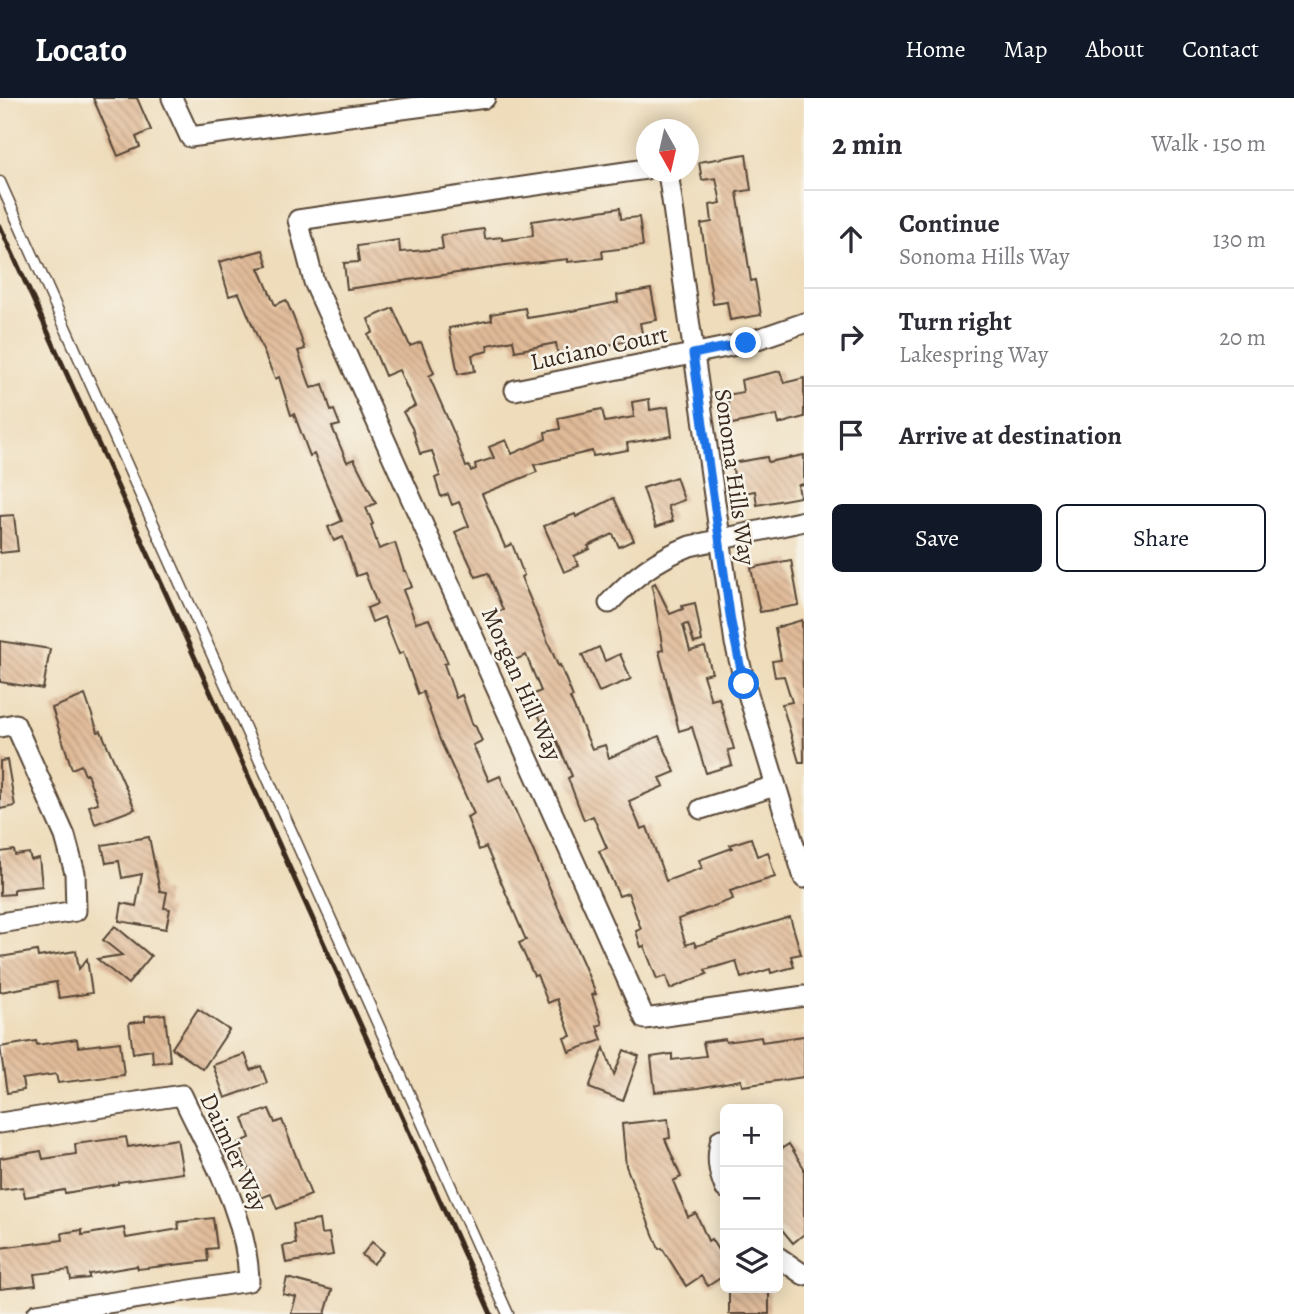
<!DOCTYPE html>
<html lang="en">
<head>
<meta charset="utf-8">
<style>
  :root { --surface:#fff; --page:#f2f2f3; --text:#2b2b33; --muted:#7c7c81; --line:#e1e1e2; --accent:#111827 }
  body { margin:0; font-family:Alegreya,serif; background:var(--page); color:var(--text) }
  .controls { position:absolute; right:21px; bottom:21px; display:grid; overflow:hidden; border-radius:10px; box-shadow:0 4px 18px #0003 }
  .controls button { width:63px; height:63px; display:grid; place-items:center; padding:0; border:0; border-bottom:2px solid var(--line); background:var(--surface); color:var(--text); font:35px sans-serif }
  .compass { position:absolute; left:636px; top:21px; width:63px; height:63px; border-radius:50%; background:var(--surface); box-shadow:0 4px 18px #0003; rotate:172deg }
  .stop { position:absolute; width:21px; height:21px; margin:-16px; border:5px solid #1a73e8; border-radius:50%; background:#fff }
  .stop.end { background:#1a73e8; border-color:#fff; box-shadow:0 2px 7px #0008 }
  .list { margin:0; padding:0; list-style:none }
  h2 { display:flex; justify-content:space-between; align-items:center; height:91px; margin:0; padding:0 28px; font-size:30px }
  h2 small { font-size:23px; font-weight:400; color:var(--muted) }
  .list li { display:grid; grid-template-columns:46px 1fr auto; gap:21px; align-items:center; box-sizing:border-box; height:98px; padding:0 28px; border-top:2px solid var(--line) }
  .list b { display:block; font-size:26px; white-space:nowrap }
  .list p { margin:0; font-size:23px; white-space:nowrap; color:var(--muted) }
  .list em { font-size:23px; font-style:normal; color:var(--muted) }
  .actions { display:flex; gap:14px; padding:21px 28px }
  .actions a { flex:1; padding:16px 0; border:2px solid var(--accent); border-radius:10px; text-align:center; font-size:24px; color:var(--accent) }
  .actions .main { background:var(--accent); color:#fff }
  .icon { flex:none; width:38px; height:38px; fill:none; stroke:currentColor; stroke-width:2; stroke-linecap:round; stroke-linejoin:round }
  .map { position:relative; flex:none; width:804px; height:1216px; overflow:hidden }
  header { display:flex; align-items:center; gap:42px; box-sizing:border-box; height:98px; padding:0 35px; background:var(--accent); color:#fff }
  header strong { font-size:33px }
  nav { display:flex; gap:38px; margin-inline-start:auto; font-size:24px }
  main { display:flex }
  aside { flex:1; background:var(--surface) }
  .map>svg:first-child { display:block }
</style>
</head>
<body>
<header>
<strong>Locato</strong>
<nav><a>Home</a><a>Map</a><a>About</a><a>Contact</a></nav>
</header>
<main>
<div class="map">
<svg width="804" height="1216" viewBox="0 0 804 1216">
  <defs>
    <pattern id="building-back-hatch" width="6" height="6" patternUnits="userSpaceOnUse" patternTransform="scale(1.75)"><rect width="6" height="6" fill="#e1bb99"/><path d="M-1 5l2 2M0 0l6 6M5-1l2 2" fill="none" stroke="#b8987c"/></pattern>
  </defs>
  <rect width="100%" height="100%" fill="#f7f3e8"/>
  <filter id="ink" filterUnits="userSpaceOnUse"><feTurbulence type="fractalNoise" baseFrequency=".0143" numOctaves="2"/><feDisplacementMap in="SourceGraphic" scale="14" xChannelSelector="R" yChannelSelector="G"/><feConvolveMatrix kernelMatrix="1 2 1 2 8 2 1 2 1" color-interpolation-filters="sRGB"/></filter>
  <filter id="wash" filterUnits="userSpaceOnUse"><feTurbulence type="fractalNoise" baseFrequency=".00686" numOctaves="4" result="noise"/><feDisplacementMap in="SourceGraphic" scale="28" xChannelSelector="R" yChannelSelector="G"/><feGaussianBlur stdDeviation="1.57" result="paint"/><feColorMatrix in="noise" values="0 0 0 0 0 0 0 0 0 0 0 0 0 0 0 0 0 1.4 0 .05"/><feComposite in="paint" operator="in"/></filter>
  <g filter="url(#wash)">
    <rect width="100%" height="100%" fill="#eedcba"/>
    <g id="blocks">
      <g fill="url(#building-back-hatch)">
        <polygon points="93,0 137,0 151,32 136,39 140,49 118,58"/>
        <polygon points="746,56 751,92 737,94 751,183 755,182 761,217 730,222 727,204 713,206 701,126 712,124 710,107 721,105 716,80 702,82 699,64"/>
        <polygon points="620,110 621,121 639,119 643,148 602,153 603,160 568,164 568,161 505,168 347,191 344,165 359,164 357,148 399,142 400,154 443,151 441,137 484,131 485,141 502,139 502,142 533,138 532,123"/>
        <polygon points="263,152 268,168 259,170 275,207 286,202 293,218 305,251 298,253 311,290 323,286 331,313 334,312 340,327 332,329 347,364 354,361 376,405 366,410 373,426 371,427 379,451 395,445 404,473 406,473 412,489 403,492 416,525 429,521 448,565 444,566 456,600 462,597 473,628 475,627 482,643 473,647 489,683 500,678 582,863 596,896 592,897 602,926 597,928 602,942 569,954 564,940 571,938 557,901 548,905 537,877 534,878 519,845 526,842 486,749 479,752 467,719 474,716 440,642 423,594 418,596 403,554 399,556 384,519 372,524 367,510 377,506 365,475 356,478 343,439 334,443 328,429 342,423 314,356 310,358 294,316 291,317 279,279 275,281 239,195 229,198 219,164"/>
        <polygon points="651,191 657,222 640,225 643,240 558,257 556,245 515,253 513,242 487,247 488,253 472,257 475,273 458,276 449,230 492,222 491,216 525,210 527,220 578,212 618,204 617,197"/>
        <polygon points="393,210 410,248 421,244 434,275 429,278 454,335 466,369 469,368 471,373 476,371 475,366 494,360 489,349 506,342 512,356 546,341 545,334 560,331 558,320 602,311 605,324 634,319 632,304 649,301 650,312 668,309 672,338 627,345 628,352 593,358 592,353 534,367 537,374 482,396 505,449 512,446 524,477 521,479 558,568 560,567 573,599 570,600 592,651 605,647 609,660 659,638 675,674 660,680 664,688 629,703 641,731 647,729 666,783 702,770 699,762 732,750 730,747 751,740 757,758 768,754 775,779 730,793 733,801 678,821 686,847 694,844 696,848 790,819 801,856 791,858 794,869 771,875 770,871 741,880 736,863 705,872 707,876 670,891 666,878 657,881 644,848 641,849 636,833 641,831 628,795 619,798 599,753 607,750 593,718 584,722 568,680 572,678 557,643 551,645 530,598 541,593 526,557 513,563 493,516 503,512 488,475 476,479 455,434 469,428 459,404 452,407 448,396 441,399 435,380 440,378 432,353 420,356 412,330 403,314 415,308 399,272 385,278 368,237 373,234 368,221"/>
        <polygon points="780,273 784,285 804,280 804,319 779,326 777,317 732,326 727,297 743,294 741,282"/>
        <polygon points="804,357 804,386 798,387 800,399 757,407 755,393 737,396 732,365 767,359 768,364"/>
        <polygon points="676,379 684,402 668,408 673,423 656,429 643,390"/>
        <polygon points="614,400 634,442 619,449 613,436 588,448 590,451 574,458 579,468 564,474 544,428 575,416 576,419"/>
        <polygon points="14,417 18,453 0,455 0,418"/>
        <polygon points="791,462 799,507 760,514 751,470"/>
        <polygon points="655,485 670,516 683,511 682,508 695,505 702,543 694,545 688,526 683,527 690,553 705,549 712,575 703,577 711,602 719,600 734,651 728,652 732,667 706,675 692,629 679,633 659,553 663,552 652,487"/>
        <polygon points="802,522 804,664 799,664 782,606 792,604 784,578 775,579 772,563 781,562 775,530"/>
        <polygon points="0,543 50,551 43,591 0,584"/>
        <polygon points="599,549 605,563 620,556 631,581 599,594 582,557"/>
        <polygon points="85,597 98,634 101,633 135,711 95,726 89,708 98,705 87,676 85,677 81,667 72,671 52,610"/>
        <polygon points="7,662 15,708 0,711 0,663"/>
        <polygon points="149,739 160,793 167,794 164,810 170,811 166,831 119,823 122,805 136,808 142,776 122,780 119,763 106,765 102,747"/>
        <polygon points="14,752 15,757 29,755 31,762 39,760 42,788 14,791 14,796 0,797 0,754"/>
        <polygon points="115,828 151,858 128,886 97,861 122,857 103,842"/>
        <polygon points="37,853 38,859 76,853 79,871 87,861 92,895 59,900 56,884 0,894 0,859"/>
        <polygon points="198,911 229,932 203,971 172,950"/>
        <polygon points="165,916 170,963 153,965 152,952 133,955 129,925 145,923 145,918"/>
        <polygon points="804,938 804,979 742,988 741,982 698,990 655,994 651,959 672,956 672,962 706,958 703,944 725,941 726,944 761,939 762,944"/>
        <polygon points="77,941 78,949 120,944 124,977 58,985 56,976 22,981 24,992 7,995 0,949 36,943 37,947"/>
        <polygon points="604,950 614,977 624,952 639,958 623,1003 589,990"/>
        <polygon points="245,956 251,972 261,968 267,985 225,1000 213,967"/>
        <polygon points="269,1011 275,1025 282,1022 311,1097 277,1111 271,1096 261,1100 238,1045 250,1040 243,1020"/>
        <polygon points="668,1021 670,1040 665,1041 681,1079 673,1083 688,1119 696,1115 708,1143 711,1141 725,1163 725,1177 708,1188 701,1178 686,1188 662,1150 659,1151 626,1068 622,1026"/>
        <polygon points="126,1039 128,1049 177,1041 183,1075 118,1084 118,1086 65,1095 64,1092 25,1099 23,1089 0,1092 0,1060 41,1053 43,1061 76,1056 75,1046"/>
        <polygon points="789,1046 804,1070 804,1136 793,1145 778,1127 778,1053"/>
        <polygon points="213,1120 217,1150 207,1151 208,1163 138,1171 137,1168 89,1176 89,1180 71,1182 69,1172 34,1176 36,1187 0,1191 0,1150 63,1142 62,1135 82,1132 82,1137 124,1130 126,1140 179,1131 178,1124"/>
        <polygon points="319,1122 321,1136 329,1135 333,1157 286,1165 283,1148 296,1146 293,1126"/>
        <polygon points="372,1144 384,1154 373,1166 362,1157"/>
        <polygon points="287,1180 332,1192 325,1216 291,1216 296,1199 283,1196"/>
        <rect x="729" y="1191" width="40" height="25"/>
      </g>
    </g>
  </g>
  <g filter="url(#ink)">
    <use href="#blocks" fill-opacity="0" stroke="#564535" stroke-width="2"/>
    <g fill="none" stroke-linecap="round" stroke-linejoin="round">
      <defs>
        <polyline id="lane" points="0,84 508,1216"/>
        <g id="street">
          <polyline points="172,0 190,39 485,0"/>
          <polyline points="646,71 298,122 314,184 645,921 804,898"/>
          <polyline points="668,74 735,545 745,586 804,780"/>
          <polyline points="515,292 746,245 804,225"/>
          <path d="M609 505C633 479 657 461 690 448L804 423"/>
          <polyline points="0,629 15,626 65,738 75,775 76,813 0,825"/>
          <polyline points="701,711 775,688"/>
          <path d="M0 1025 182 997C210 1057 247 1115 249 1183L37 1216"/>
          <path d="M721 1041C716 1059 718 1073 725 1090"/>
          <polyline points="778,1159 804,1177"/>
        </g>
      </defs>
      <use href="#lane" stroke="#564535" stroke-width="13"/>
      <use href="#street" stroke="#564535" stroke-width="23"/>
      <use href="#lane" stroke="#fff" stroke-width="10"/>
      <use href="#street" stroke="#fff" stroke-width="19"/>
      <polyline stroke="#3b2a1e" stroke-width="5" points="0,128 491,1216"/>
    </g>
  </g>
  <g fill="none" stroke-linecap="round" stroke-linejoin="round" filter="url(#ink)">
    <polyline stroke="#1a73e8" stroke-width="9" points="744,586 731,524 693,256 746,245"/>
  </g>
  <g text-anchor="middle" stroke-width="5" stroke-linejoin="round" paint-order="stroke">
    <g font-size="24" fill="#3b2a1e" stroke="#f7f3e8">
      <text transform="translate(599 250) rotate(-12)" y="8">Luciano Court</text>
      <text transform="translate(735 379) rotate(82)" y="8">Sonoma Hills Way</text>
      <text transform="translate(522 586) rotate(66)" y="8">Morgan Hill Way</text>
      <text transform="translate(234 1054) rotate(65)" y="8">Daimler Way</text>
    </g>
  </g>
</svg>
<div class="controls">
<button>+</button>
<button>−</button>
<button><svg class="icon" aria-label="layers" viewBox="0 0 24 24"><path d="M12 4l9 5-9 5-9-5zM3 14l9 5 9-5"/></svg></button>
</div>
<svg class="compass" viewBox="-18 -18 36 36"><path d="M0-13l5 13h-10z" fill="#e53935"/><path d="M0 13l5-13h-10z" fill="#7c7c81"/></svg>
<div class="stop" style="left:744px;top:586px"></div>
<div class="stop end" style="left:746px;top:245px"></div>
</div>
<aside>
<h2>2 min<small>Walk · 150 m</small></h2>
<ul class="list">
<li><svg class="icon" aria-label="ahead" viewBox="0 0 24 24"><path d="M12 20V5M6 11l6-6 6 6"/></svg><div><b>Continue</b><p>Sonoma Hills Way</p></div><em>130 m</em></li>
<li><svg class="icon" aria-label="right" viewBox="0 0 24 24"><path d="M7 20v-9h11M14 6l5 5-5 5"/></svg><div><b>Turn right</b><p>Lakespring Way</p></div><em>20 m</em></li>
<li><svg class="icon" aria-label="arrive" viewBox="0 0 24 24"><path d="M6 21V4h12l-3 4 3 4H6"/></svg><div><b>Arrive at destination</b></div></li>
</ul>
<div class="actions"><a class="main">Save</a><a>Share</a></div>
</aside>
</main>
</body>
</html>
